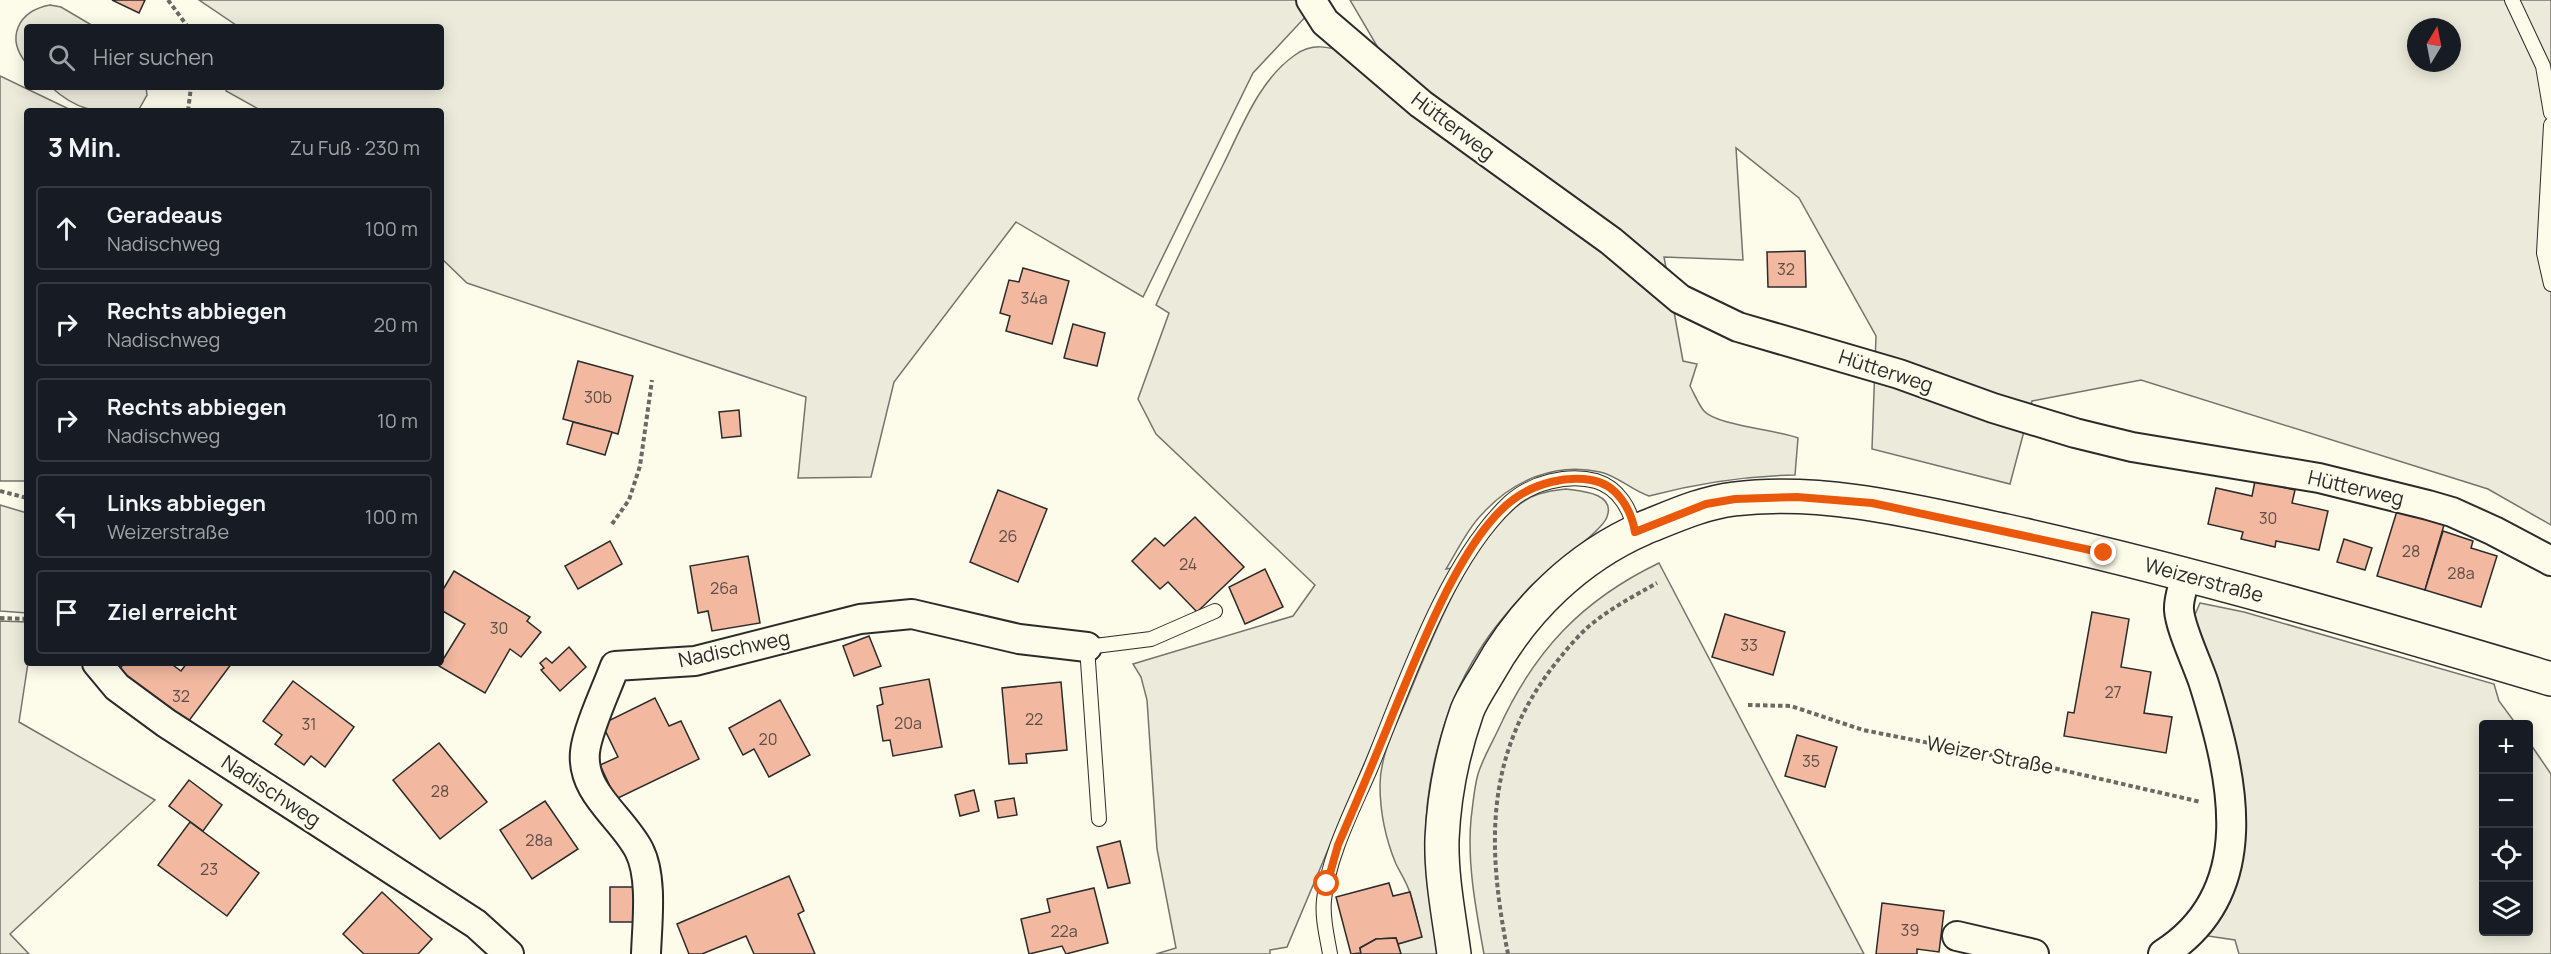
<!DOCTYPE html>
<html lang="de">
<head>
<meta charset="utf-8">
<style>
  :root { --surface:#171b24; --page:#242831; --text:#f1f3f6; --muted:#9ea1a6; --line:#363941 }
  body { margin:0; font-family:Manrope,sans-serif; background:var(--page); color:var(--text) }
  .controls { position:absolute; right:18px; bottom:18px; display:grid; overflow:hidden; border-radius:6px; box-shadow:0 3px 15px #0003 }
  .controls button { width:54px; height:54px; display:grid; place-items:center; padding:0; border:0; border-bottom:2px solid var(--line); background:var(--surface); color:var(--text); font:30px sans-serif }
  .compass { position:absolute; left:2407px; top:18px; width:54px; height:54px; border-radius:50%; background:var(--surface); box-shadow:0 3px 15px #0003; rotate:10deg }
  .stop { position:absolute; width:18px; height:18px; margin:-14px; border:4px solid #ea580c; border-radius:50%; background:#fff }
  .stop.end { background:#ea580c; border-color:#fff; box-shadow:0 2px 6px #0008 }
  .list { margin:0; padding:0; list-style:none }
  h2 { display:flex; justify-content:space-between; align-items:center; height:78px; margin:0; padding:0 24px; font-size:26px }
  h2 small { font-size:20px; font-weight:400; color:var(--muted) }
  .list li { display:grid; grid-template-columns:39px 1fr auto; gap:18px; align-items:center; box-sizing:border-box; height:84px; margin:0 12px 12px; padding:0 12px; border:2px solid var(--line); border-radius:6px }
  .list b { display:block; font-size:22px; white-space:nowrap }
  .list p { margin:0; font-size:20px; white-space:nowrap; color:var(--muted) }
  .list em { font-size:20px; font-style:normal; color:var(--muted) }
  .icon { flex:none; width:33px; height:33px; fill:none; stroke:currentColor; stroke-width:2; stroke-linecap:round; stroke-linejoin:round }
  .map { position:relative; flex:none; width:2551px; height:954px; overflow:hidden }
  .search { position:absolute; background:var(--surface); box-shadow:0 3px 15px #0003; left:24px; top:24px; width:420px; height:66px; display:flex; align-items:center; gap:15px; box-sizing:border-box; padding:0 21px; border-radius:6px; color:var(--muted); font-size:22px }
  .panel { position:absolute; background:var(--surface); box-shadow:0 3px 15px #0003; left:24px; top:108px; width:420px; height:558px; border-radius:6px }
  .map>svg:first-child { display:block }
</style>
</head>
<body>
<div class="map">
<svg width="2551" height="954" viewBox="0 0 2551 954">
  <rect width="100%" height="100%" fill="#fdfbea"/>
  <g fill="#ecebdb" stroke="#74746e" stroke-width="1.5" fill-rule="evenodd">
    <polygon points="199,0 1301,0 1309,13 1253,73 1143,297 1016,222 894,382 871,477 798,478 806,397 467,283 441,258 441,111 262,111 226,91 228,87 441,87 441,27 239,27"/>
    <path d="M1350 0H2551V525L2488 489 2141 380 2032 401 2010 484 1872 449 1876 336 1799 198 1736 148 1743 260 1664 257 1683 361 1697 364 1690 386C1694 393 1698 404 1704 411 1716 425 1777 430 1798 438L1795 475C1745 476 1698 483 1649 496 1631 490 1618 476 1600 472 1556 462 1514 480 1484 512 1468 528 1457 551 1446 569L1452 568 1408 660 1287 947 1270 950V954H1156L1176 948 1157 849 1147 700 1141 677 1133 664 1293 616 1315 585 1156 434 1138 399 1169 313 1156 305C1177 257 1200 211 1223 165 1242 127 1259 80 1295 55 1312 43 1328 46 1346 53L1513 155 1384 58ZM2416 27H2452V63H2416Z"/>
    <path d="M50 5 61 7 95 27H27V64C5 38 18 11 50 5Z"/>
    <polygon points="0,76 73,111 27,111 27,481 0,481"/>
    <path d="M51 87H146L147 95 138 111C99 111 82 115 51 87Z"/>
    <path d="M1566 489C1581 491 1616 493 1607 517 1601 533 1545 571 1530 587 1512 607 1493 628 1479 651 1439 714 1421 795 1426 869 1428 897 1434 926 1438 954H1401L1398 944 1421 937C1418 923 1415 907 1410 893 1407 883 1401 874 1396 864 1386 840 1380 811 1380 785 1380 755 1396 726 1407 699 1432 639 1466 549 1516 507 1531 494 1547 491 1566 489Z"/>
    <polygon points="0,505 27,513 27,613 0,611"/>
    <path d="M1659 563 1864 954H1484C1476 910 1467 864 1471 819 1473 804 1474 788 1478 774 1483 758 1492 743 1499 728 1534 651 1582 600 1659 563Z"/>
    <polygon points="2200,603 2244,612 2494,684 2499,701 2516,724 2484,724 2484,932 2528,932 2529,742 2551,774 2551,954 2239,954 2235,940 2201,935 2231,891 2193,619"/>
    <polygon points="0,621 27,622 28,663 19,722 155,800 10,934 29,954 0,954"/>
  </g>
  <g fill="#f2b8a0" stroke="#2b2b2b" stroke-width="1.5">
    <polygon points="112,0 145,0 139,13"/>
    <polygon points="1805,251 1806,287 1768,287 1767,252"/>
    <polygon points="1023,268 1069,281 1052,344 1006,331 1010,316 1000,313 1009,280 1019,282"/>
    <polygon points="1073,324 1105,333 1097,366 1064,358"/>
    <polygon points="578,361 633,376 618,434 563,419"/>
    <polygon points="739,410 741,436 722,438 719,412"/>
    <polygon points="573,422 612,432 605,455 567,444"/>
    <polygon points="2255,481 2295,490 2292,503 2328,511 2319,550 2276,541 2275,547 2241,539 2243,532 2208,524 2216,488 2252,496"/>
    <polygon points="998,490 1047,509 1018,582 970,562"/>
    <polygon points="2397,511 2444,525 2425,590 2377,576"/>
    <polygon points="1195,517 1244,567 1197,612 1168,582 1160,589 1132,561 1155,538 1164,546"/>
    <polygon points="2443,531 2473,541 2471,548 2497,556 2481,607 2425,590"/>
    <polygon points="2344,539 2372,548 2365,570 2337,562"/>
    <polygon points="610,541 622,564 578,589 565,566"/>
    <polygon points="748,556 760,623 712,631 708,611 698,613 690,566"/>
    <polygon points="1265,569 1283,607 1245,624 1229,587"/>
    <polygon points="454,571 530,617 527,621 541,632 521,657 510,649 485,693 439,666 465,624 441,610 441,593"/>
    <polygon points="2092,612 2129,619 2121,667 2151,672 2144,713 2172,717 2166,753 2064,736 2068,712 2074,713"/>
    <polygon points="1725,614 1785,632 1773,675 1712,657"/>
    <polygon points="869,636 881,666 854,676 843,646"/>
    <polygon points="569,647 586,667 560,691 541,670 544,668 540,663 546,658 552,663"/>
    <polygon points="124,663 170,663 181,671 187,663 232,663 188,722 119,670"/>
    <polygon points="929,679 942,747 893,756 890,740 883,741 877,706 883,704 880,688"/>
    <polygon points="293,681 354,727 325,767 311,756 304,765 275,744 282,735 263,721"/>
    <polygon points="1061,682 1067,750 1026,754 1027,763 1009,764 1002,688"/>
    <polygon points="655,698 669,726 681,721 699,759 616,799 600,765 618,757 602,724"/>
    <polygon points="780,700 810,755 769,777 754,749 743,755 729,728"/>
    <polygon points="1797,735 1837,747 1825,787 1785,776"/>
    <polygon points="439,743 487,802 440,839 393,780"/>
    <polygon points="189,780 222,805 203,831 169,806"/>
    <polygon points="974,790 979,811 960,816 955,795"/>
    <polygon points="1014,798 1017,815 998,818 995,801"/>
    <polygon points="545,801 578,849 532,879 500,830"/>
    <polygon points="190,822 259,873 227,916 158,865"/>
    <polygon points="1120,841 1130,883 1108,888 1097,847"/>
    <polygon points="789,876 804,911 798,914 815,954 754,954 746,936 702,954 689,954 677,924"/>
    <polygon points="1389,883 1393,896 1410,892 1422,937 1398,944 1396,938 1376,939 1360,948 1361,953 1351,954 1336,897"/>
    <rect x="610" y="887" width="24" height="35"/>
    <polygon points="1094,888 1108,943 1066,954 1062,946 1029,954 1021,919 1050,912 1047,899"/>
    <polygon points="382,892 432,939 418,954 364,954 343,934"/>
    <polygon points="1882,903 1944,911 1939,952 1917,949 1917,954 1876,954"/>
    <polygon points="1396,938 1401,954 1361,954 1360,948 1376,939"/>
  </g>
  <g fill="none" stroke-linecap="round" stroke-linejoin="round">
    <defs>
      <g id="lane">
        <polyline points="2512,0 2543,66 2551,113"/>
        <polyline points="2551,125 2544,253 2551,284"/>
        <polyline points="1099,819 1087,647 1151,639 1215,611"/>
        <path d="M1330 954C1327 936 1322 918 1324 900 1328 856 1354 807 1371 767 1404 687 1446 561 1510 502 1531 483 1568 473 1596 481 1619 488 1631 510 1635 532"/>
      </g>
      <g id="street">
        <polyline points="1311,0 1325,22 1421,104 1611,241 1680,299 1738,327 1899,374 1993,408 2075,433 2132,447 2319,478 2428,505 2452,512 2494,531 2551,561"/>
        <polyline points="97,663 117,687 166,723 476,924 509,954"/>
        <polyline points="1957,936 2034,954"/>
        <path d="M646 954C647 924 653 877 639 850 622 817 581 793 585 752 587 730 607 688 615 666L695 661 860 619 912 614 1019 639 1087 647"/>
        <path d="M2163 954C2261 892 2233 777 2204 684 2198 665 2180 628 2179 610 2178 599 2184 585 2186 574"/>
      </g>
      <path id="primary" d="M1454 954C1449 916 1441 877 1442 839 1444 796 1453 751 1467 711 1472 698 1481 685 1488 673 1523 610 1577 557 1644 528 1674 516 1702 503 1734 499 1825 488 1917 512 2006 531 2190 572 2371 625 2551 679"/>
    </defs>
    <use href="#lane" stroke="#2b2b2b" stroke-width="16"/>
    <use href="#street" stroke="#2b2b2b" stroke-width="32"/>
    <use href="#primary" stroke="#2b2b2b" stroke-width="36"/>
    <g stroke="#6a6964" stroke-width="4" stroke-dasharray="4.5 3" stroke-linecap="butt">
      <polyline points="168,0 188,27"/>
      <polyline points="188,111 191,87"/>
      <polyline points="0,491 27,498"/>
      <polyline points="612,524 629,500 640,466 652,380"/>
      <polyline points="0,618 27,619"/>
      <polyline points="1748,705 1791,706 1863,730 2031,763 2201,802"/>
      <path d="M1508 954C1487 847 1484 754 1555 664 1565 651 1576 638 1588 627 1609 609 1634 596 1657 583"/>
    </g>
    <use href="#lane" stroke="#fdfbea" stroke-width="14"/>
    <use href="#street" stroke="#fdfbea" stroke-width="28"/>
    <use href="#primary" stroke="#fdfbea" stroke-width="33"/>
  </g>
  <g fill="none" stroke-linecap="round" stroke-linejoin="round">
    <path stroke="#ea580c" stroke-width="8" d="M1327 884 1338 845C1357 801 1376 756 1394 711 1419 652 1462 536 1514 499 1536 483 1565 476 1591 480 1617 484 1631 509 1635 532L1706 504 1735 499 1797 497 1872 503 2104 553"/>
  </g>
  <g text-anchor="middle" stroke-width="4.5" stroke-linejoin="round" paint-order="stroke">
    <g font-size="16" fill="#5d4e48">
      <text x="1786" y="275">32</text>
      <text x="1034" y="304">34a</text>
      <text x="598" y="403">30b</text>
      <text x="2268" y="524">30</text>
      <text x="1008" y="542">26</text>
      <text x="2411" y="557">28</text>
      <text x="1188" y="570">24</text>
      <text x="2461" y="579">28a</text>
      <text x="724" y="594">26a</text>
      <text x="499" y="634">30</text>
      <text x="1749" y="651">33</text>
      <text x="2113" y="698">27</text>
      <text x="181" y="702">32</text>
      <text x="1034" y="725">22</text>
      <text x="908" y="729">20a</text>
      <text x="309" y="730">31</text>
      <text x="768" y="745">20</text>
      <text x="1811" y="767">35</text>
      <text x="440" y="797">28</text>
      <text x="539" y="846">28a</text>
      <text x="209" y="875">23</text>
      <text x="1910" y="936">39</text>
      <text x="1064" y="937">22a</text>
    </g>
    <g font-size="20" fill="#2b2b2b" stroke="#fdfbea">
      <text transform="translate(1453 126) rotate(37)" y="7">Hütterweg</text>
      <text transform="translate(1886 371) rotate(18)" y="7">Hütterweg</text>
      <text transform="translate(2356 488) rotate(13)" y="7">Hütterweg</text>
      <text transform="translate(2204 580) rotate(15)" y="7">Weizerstraße</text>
      <text transform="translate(734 649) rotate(-12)" y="7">Nadischweg</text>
      <text transform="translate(1990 755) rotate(11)" y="7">Weizer Straße</text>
      <text transform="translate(271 791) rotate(33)" y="7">Nadischweg</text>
    </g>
  </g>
</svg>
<div class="controls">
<button>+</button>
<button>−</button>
<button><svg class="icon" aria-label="locate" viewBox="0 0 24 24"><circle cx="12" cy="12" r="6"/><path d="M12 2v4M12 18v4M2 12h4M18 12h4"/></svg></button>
<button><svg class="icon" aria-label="layers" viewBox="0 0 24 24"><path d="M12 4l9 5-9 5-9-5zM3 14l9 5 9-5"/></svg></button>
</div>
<svg class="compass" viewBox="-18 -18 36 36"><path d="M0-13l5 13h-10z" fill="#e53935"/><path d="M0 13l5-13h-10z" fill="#9ea1a6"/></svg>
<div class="stop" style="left:1327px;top:884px"></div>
<div class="stop end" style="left:2104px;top:553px"></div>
<div class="search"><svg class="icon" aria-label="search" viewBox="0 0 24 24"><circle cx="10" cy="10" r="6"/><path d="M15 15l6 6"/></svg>Hier suchen</div>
<section class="panel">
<h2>3 Min.<small>Zu Fuß · 230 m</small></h2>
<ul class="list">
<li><svg class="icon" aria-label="ahead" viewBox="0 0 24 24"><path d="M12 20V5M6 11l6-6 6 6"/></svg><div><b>Geradeaus</b><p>Nadischweg</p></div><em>100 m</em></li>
<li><svg class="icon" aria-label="right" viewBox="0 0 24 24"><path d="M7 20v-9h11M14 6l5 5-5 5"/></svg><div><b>Rechts abbiegen</b><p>Nadischweg</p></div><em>20 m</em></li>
<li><svg class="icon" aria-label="right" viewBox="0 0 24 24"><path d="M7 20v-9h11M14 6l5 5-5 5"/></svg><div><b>Rechts abbiegen</b><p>Nadischweg</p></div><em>10 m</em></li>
<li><svg class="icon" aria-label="left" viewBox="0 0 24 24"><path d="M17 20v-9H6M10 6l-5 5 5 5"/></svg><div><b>Links abbiegen</b><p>Weizerstraße</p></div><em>100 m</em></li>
<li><svg class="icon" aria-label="arrive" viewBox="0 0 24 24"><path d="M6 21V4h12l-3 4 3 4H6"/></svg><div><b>Ziel erreicht</b></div></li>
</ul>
</section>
</div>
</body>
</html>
